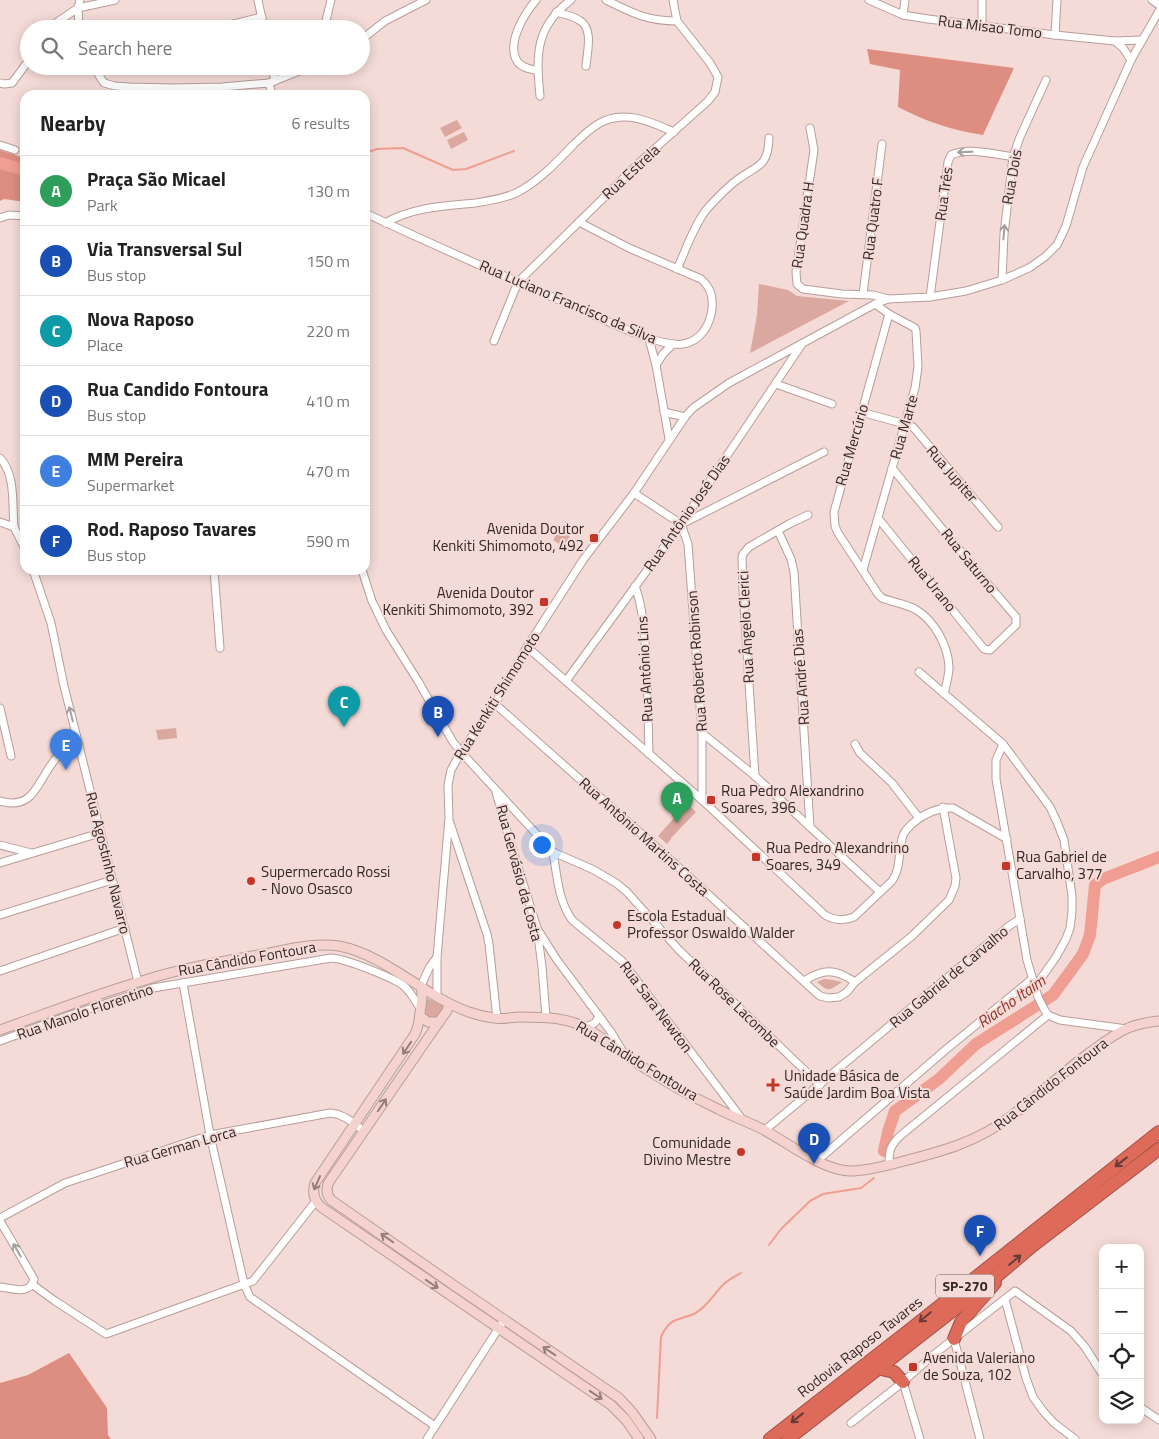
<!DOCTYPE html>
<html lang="en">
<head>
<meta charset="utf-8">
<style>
  :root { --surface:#fff; --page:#f6f6f6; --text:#222; --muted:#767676; --line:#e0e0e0; --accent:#c43728 }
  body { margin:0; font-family:"Titillium Web",sans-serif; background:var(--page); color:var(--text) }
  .controls { position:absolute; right:15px; bottom:15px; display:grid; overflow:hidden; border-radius:10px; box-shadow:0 2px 12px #0003 }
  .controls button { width:45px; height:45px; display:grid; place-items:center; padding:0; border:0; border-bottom:1px solid var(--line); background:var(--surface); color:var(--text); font:25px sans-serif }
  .you { position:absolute; left:541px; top:844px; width:18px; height:18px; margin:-12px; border:4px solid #fff; border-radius:50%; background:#1a73e8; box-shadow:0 0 0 8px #1a73e833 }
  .badge { display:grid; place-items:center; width:32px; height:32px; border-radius:50%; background:var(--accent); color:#fff; font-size:16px; font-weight:700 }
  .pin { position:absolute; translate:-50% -41px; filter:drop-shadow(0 1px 2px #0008) }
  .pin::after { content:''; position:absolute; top:26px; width:18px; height:15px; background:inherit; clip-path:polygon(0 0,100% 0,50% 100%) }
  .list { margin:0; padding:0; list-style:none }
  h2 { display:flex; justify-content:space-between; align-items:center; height:65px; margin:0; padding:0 20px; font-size:21px }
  h2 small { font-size:16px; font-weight:400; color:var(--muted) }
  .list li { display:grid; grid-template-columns:32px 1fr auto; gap:15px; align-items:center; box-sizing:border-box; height:70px; padding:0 20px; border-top:1px solid var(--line) }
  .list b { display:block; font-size:19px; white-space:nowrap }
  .list p { margin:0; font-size:16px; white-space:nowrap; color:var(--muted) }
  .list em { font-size:16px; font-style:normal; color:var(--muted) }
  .icon { flex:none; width:28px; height:28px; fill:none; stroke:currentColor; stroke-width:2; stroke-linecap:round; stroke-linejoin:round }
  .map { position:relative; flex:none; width:1159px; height:1439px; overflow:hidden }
  .search { position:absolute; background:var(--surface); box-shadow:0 2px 12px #0003; left:20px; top:20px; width:350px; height:55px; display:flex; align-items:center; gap:12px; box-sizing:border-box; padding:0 18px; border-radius:28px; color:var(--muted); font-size:19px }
  .panel { position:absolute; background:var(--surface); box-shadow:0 2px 12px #0003; left:20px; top:90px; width:350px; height:485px; border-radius:15px }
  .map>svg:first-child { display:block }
</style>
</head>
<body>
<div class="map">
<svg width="1159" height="1439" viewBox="0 0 1159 1439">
  <rect width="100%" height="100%" fill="#f5dbd7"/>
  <g fill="#daa89f">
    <polygon points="457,120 462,128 445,137 440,128"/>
    <polygon points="464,132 468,140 451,149 447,140"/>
    <polygon points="759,284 788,290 797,296 849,301 750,353 757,315"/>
    <polygon points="563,524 573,531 563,547 553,540"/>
    <polygon points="176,728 177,738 158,740 156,730"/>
    <polygon points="687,803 696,812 671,838 671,839 667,844 658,836"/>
    <path d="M824 979 833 980 842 982C829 991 829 992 817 982Z"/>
    <path d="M427 998 444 1006C441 1014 439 1019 429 1017 422 1012 425 1005 427 998Z"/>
  </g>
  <g fill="#dd8e81">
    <path d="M867 49 1014 68 983 135C952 130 927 122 898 107L900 70 870 64Z"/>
    <polygon points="0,150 25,158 25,202 4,199 0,201"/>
    <polygon points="69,1353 107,1408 108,1435 111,1439 0,1439 0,1383 28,1375"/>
  </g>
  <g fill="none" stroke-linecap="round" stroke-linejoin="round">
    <g stroke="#ef9e91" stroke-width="2">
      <polyline points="365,153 377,149 403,148 453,170 466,169 514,151"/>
      <polyline points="769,1245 781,1229 810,1201 823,1194 861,1188 874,1178"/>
      <path d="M657 1418 661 1337C670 1317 677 1321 694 1314 708 1307 714 1293 724 1284 729 1279 736 1276 741 1273"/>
    </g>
    <g stroke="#ef9e91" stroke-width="12">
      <polyline points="0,163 25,170"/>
      <polyline points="884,1151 888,1132 895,1111 939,1079 976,1044 1053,995 1083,954 1090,935 1095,885 1103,879 1159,857"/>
    </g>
    <defs>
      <g id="street">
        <polyline points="258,0 264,29"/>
        <path d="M536 0C525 13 506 43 517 61 521 68 531 69 538 71"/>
        <path d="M606 0C632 13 647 21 677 21"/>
        <polyline points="869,0 903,15 928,19 1055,35 1115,41 1142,40"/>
        <polyline points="982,0 982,25"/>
        <polyline points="1152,0 1159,5"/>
        <path d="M556 12C564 14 573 16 579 20 594 28 587 52 586 66"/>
        <polyline points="903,15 905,0"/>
        <polyline points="47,29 78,8 115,0"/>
        <polyline points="79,29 78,8 80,0"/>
        <polyline points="213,29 262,17"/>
        <polyline points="324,29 331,0"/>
        <polyline points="1055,35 1057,0"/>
        <polyline points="361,40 385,21 426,0"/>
        <polyline points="1115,41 1123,48 1131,60"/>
        <polyline points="93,66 104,83 115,86 129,87 173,88 222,87 269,83 312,66"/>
        <polyline points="272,66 275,81"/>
        <polyline points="0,83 4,84 12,83 29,60"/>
        <polyline points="269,83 272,95"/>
        <path d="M540 96C536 55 535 27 571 0"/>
        <polyline points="810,128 814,150 796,272 797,284 803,289 842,294 873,295 888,299"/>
        <polyline points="0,145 15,150"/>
        <path d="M365 213C436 246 508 278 580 309 604 319 659 348 683 344 701 341 710 325 712 309 713 296 711 288 701 279L629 248 579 222"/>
        <polyline points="0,218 9,215 25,216"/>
        <path d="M385 223C413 207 444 206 475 203 488 201 503 199 516 193 538 182 557 162 574 144 583 136 593 125 604 121 629 111 651 122 674 132"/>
        <path d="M677 269C686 250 693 227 706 210 715 200 726 188 737 180 757 165 768 168 769 138"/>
        <polyline points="1002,280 1004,234 1013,157 1020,137 1046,80"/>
        <polyline points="863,294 882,144"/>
        <path d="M930 297 948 162 951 155C969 147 994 154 1013 157"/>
        <path d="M889 314 834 512 835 526 838 533 878 594 882 598C892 602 905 604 915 609 934 620 948 645 949 667 949 676 946 685 944 694"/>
        <polyline points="649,339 656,365 669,439"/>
        <polyline points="494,341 518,282 641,161 708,101 715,92 718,77 710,63 677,21 673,0"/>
        <polyline points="656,365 663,354 673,344"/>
        <polyline points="776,384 832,404"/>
        <polyline points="664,412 685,417"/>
        <polyline points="861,412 905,424 913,427 998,527"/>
        <path d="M0 458C16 475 12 505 14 527"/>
        <polyline points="634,493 681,524"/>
        <polyline points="878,518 984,649 990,650 1016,625 1016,617 986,582 892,468"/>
        <polyline points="0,522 14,527 25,549"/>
        <polyline points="681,524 688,544 702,733 702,800"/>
        <polyline points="682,524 824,452"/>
        <polyline points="778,531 791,559 794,572 810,827"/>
        <polyline points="33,570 51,623 64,686 138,982"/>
        <polyline points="214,570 220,648"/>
        <polyline points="362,570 372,601 386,630 418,681 453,742 461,752 553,852 594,870 616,883 626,891 679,950 820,1085"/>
        <polyline points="863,570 915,388 918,367 916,331 915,328 889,314 875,304"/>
        <path d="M635 586C643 608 644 630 646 654 648 687 648 720 649 754"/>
        <path d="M527 647 702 800 825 915C835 921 844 921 854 917L892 881C901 868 898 854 902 839 903 832 908 828 913 823 925 813 937 807 953 808L1007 839"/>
        <polyline points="919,672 1003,744 1050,807 1057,822 1064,840 1072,896 1072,912 1070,928 1066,939 1056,957 1035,987"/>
        <polyline points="566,681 681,524 802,344"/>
        <polyline points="495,704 663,853 812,989 820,996 828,998 839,997 847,992 855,982 912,936 949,900 955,886 956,878 943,807"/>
        <polyline points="0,708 11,756"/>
        <polyline points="702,733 755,776 880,892"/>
        <polyline points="855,744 860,753 892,783 919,818"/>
        <polyline points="1003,744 996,760 996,779 1027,960 1038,997 1044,1009 1048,1015 1060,1020 1127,1029"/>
        <polyline points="755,776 743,590 742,557 743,554 749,547 789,524 808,515"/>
        <polyline points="496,792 509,838 537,928 542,967 546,1017"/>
        <path d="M0 801C32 810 36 786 51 765 58 754 68 745 76 735"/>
        <polyline points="450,823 487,934 489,944 497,1019"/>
        <polyline points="0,845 31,853"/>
        <path d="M553 852C557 875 558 900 572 920L622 961 742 1119"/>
        <polyline points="0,863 100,833"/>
        <polyline points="0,915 112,880"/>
        <polyline points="538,930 557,960 611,1032 623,1052"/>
        <polyline points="0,971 125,928"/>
        <path d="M804 981C824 968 836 969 855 982"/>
        <polyline points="183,983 210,1135 244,1284 250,1297 435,1426"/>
        <polyline points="421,986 429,968 437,957"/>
        <polyline points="437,997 437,957 449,818 448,785 451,770 461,752 495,704 527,647 583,560 634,493 685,417 693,408 729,383 875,304 888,299 930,297 966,291 1002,280 1029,268 1046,256 1057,245 1066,226 1083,167 1131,60 1159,11"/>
        <polyline points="586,1027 595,1023 599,1016"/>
        <path d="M0 1041 71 1015 153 988 331 958C344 958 394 978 404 986 411 992 415 1001 420 1008"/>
        <polyline points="765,1130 1009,926 1020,919"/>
        <polyline points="818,1160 943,1052 1032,979"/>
        <path d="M889 1165C889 1150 890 1146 900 1136L1048 1015"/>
        <path d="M0 1218 65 1183 210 1135 330 1113C344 1114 353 1123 364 1131"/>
        <path d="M0 1221 34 1279C30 1296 12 1288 0 1287"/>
        <polyline points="33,1285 55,1301 106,1334 253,1281 316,1201"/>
        <polyline points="1005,1299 1026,1378 1033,1397 1043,1411 1054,1423 1075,1439"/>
        <polyline points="954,1339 980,1439"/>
        <polyline points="903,1382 920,1439"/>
        <polyline points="1140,1407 1159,1420"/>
        <polyline points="851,1423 903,1382 932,1356 1015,1291 1071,1331 1085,1347 1103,1375"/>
        <polyline points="427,1439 504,1320"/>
      </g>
      <g id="secondary">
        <path d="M421 986C423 994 422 998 421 1006 419 1017 420 1023 415 1034L315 1183C312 1192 314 1200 321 1207L611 1405 626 1420 639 1439"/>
        <path d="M449 1004 447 1011 441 1019 329 1182C326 1188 326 1194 331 1200L455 1286 619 1398 632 1412 651 1439"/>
        <polyline points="420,1016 428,1022 439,1022"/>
        <path d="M0 1030C48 1013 96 994 145 980 183 968 223 961 263 954 287 950 314 942 339 946 386 955 425 997 469 1012 477 1015 486 1017 494 1018 502 1020 511 1017 520 1017 544 1017 572 1017 593 1032 613 1045 631 1060 651 1072 672 1086 695 1098 718 1109 733 1117 749 1122 764 1130 788 1143 822 1170 850 1171 867 1171 884 1166 900 1162 940 1152 978 1142 1011 1116 1037 1097 1060 1075 1085 1056 1099 1046 1112 1035 1128 1028 1138 1024 1148 1022 1159 1021"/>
      </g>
      <g id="highway">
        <polyline points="954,1339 961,1322 995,1283"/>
        <polyline points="877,1368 894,1372 903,1382"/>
        <polyline points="770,1439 907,1332 1159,1132"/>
        <polyline points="788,1439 997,1276 1031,1247 1159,1149"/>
      </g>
    </defs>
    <use href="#street" stroke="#b59e99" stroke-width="9"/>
    <use href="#secondary" stroke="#b59e99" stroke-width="11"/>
    <use href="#highway" stroke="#a25348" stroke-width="14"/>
    <use href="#street" stroke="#fff" stroke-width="7"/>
    <use href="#secondary" stroke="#f5d2ce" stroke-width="9"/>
    <use href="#highway" stroke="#de6a5a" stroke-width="12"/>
  </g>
  <defs><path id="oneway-shaft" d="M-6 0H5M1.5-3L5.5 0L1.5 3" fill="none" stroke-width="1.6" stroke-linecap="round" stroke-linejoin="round" transform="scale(1.25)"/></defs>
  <g stroke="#a39e9e">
    <use href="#oneway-shaft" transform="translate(965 152) rotate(178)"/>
    <use href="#oneway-shaft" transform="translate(1004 232) rotate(-85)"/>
    <use href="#oneway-shaft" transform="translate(71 714) rotate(-104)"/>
    <use href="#oneway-shaft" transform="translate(17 1250) rotate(-120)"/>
  </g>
  <g stroke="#947d7a">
    <use href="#oneway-shaft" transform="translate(407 1048) rotate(124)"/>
    <use href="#oneway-shaft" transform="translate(382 1105) rotate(-56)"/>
    <use href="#oneway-shaft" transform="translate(317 1183) rotate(114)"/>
    <use href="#oneway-shaft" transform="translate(387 1238) rotate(-145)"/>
    <use href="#oneway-shaft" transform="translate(432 1284) rotate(34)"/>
    <use href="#oneway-shaft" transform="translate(549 1351) rotate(-146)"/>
    <use href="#oneway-shaft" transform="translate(596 1395) rotate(34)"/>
  </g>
  <g stroke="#663c36">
    <use href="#oneway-shaft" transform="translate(1121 1162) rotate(142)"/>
    <use href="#oneway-shaft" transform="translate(1015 1260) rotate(-40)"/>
    <use href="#oneway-shaft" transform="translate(925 1317) rotate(140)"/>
    <use href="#oneway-shaft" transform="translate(797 1418) rotate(142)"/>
  </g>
  <g fill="#c43728" stroke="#f5dbd7" stroke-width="2">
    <rect x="589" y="533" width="10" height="10" rx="2.5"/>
    <rect x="539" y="597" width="10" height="10" rx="2.5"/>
    <rect x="706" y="795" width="10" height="10" rx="2.5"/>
    <rect x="751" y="852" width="10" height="10" rx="2.5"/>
    <rect x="1001" y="861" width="10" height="10" rx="2.5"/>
    <circle cx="251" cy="881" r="5"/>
    <circle cx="617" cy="925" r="5"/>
    <path d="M770.5 1077.5h5v5h5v5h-5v5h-5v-5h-5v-5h5z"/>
    <circle cx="741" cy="1152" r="5"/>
    <rect x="908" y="1362" width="10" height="10" rx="2.5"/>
  </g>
  <g text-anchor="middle" stroke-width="4" stroke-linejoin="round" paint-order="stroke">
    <rect fill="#f5dbd7" stroke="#6c5e5c" stroke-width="1" x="936" y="1274.5" width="58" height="23" rx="4"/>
    <g font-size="14" font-weight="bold" fill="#322827">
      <text x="965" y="1291">SP-270</text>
    </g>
    <g font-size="15" fill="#322827" stroke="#f5dbd7">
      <text transform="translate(990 27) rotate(7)" y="5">Rua Misao Tomo</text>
      <text transform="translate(631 172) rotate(-43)" y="5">Rua Estrela</text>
      <text transform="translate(1012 177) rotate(-80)" y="5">Rua Dois</text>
      <text transform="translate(944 194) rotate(-82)" y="5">Rua Três</text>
      <text transform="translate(873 219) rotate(-83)" y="5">Rua Quatro F</text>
      <text transform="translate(803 225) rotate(-82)" y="5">Rua Quadra H</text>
      <text transform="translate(568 302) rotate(23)" y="5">Rua Luciano Francisco da Silva</text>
      <text transform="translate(904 427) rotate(-74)" y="5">Rua Marte</text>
      <text transform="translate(852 445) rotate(-74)" y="5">Rua Mercúrio</text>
      <text transform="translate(952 474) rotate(49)" y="5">Rua Jupiter</text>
      <text transform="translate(687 513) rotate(-55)" y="5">Rua Antônio José Dias</text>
      <text transform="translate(969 561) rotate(51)" y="5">Rua Saturno</text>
      <text transform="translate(932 584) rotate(51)" y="5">Rua Urano</text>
      <text transform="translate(746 627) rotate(-93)" y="5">Rua Ângelo Clerici</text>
      <text transform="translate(697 661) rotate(-94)" y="5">Rua Roberto Robinson</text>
      <text transform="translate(645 669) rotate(-93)" y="5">Rua Antônio Lins</text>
      <text transform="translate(801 677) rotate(-94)" y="5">Rua André Dias</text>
      <text transform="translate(497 696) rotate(-58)" y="5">Rua Kenkiti Shimomoto</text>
      <text transform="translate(644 837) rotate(42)" y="5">Rua Antônio Martins Costa</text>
      <text transform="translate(108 863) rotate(76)" y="5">Rua Agostinho Navarro</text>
      <text transform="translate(519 873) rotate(75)" y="5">Rua Gervásio da Costa</text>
      <text transform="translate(247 959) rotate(-10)" y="5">Rua Cândido Fontoura</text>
      <text transform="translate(949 977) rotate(-40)" y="5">Rua Gabriel de Carvalho</text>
      <text transform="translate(734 1003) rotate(44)" y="5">Rua Rose Lacombe</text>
      <text transform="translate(656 1007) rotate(53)" y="5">Rua Sara Newton</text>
      <text transform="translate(85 1012) rotate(-19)" y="5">Rua Manolo Florentino</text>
      <text transform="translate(637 1061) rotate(31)" y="5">Rua Cândido Fontoura</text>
      <text transform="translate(1051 1084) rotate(-38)" y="5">Rua Cândido Fontoura</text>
      <text transform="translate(180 1147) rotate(-16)" y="5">Rua German Lorca</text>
      <text transform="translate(860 1347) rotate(-38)" y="5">Rodovia Raposo Tavares</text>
    </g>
    <g font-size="15" fill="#322827" stroke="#f5dbd7" text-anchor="start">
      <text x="584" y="534" text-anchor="end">Avenida Doutor<tspan x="584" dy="17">Kenkiti Shimomoto, 492</tspan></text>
      <text x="534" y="598" text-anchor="end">Avenida Doutor<tspan x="534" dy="17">Kenkiti Shimomoto, 392</tspan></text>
      <text x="721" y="796">Rua Pedro Alexandrino<tspan x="721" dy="17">Soares, 396</tspan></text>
      <text x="766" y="853">Rua Pedro Alexandrino<tspan x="766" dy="17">Soares, 349</tspan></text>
      <text x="1016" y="862">Rua Gabriel de<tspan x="1016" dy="17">Carvalho, 377</tspan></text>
      <text x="261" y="877">Supermercado Rossi<tspan x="261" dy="17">- Novo Osasco</tspan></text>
      <text x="627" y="921">Escola Estadual<tspan x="627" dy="17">Professor Oswaldo Walder</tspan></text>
      <text x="784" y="1081">Unidade Básica de<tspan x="784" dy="17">Saúde Jardim Boa Vista</tspan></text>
      <text x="731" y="1148" text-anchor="end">Comunidade<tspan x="731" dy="17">Divino Mestre</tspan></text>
      <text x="923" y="1363">Avenida Valeriano<tspan x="923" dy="17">de Souza, 102</tspan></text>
    </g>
    <g font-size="16" font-style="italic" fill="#903327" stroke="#f5dbd7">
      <text transform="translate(1011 1001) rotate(-35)" y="6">Riacho Itaim</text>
    </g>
  </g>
</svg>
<div class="controls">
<button>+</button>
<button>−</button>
<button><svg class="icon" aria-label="locate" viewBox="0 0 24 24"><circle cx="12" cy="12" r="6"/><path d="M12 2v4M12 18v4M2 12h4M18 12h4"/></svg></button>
<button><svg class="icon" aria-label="layers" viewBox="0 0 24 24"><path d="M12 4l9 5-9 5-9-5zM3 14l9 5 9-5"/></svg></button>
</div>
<div class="you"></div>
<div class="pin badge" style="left:677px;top:823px;background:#2e9e5b">A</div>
<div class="pin badge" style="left:438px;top:737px;background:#1a4fb4">B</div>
<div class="pin badge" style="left:344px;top:727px;background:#0f9aa8">C</div>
<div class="pin badge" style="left:814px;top:1164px;background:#1a4fb4">D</div>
<div class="pin badge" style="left:66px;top:770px;background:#3f7fe0">E</div>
<div class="pin badge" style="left:980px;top:1256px;background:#1a4fb4">F</div>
<div class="search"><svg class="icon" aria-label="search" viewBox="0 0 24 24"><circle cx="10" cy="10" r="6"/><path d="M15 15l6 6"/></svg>Search here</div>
<section class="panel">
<h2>Nearby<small>6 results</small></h2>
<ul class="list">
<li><span class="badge" style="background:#2e9e5b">A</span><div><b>Praça São Micael</b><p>Park</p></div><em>130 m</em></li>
<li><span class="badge" style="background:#1a4fb4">B</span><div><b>Via Transversal Sul</b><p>Bus stop</p></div><em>150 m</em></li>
<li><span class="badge" style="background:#0f9aa8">C</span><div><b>Nova Raposo</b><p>Place</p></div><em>220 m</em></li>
<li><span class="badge" style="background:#1a4fb4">D</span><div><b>Rua Candido Fontoura</b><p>Bus stop</p></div><em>410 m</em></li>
<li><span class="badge" style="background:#3f7fe0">E</span><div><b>MM Pereira</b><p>Supermarket</p></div><em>470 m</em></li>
<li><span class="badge" style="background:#1a4fb4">F</span><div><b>Rod. Raposo Tavares</b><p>Bus stop</p></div><em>590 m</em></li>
</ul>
</section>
</div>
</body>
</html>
